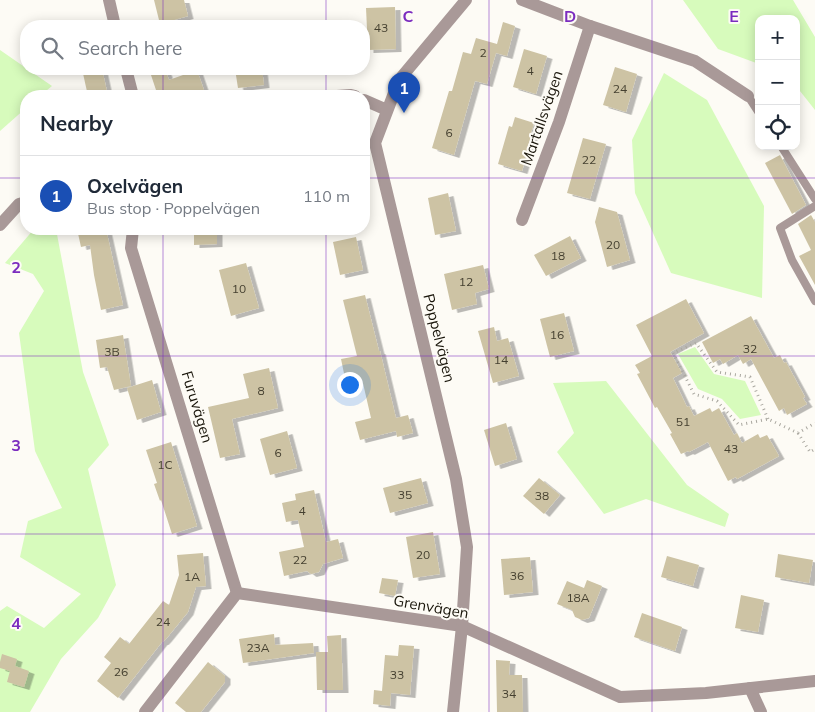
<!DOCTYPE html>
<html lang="en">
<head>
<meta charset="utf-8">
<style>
  :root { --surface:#fff; --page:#f6f6f7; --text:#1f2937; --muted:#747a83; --line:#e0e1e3; --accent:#1a73e8 }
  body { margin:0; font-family:Mulish,sans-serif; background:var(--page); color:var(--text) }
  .controls { position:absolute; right:15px; top:15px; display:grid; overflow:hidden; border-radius:10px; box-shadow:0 2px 12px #0003 }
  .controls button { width:45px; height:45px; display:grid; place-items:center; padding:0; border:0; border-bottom:1px solid var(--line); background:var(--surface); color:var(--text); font:25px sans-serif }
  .you { position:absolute; left:349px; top:384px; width:18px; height:18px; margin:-12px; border:4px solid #fff; border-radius:50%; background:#1a73e8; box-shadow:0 0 0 8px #1a73e833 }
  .badge { display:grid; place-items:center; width:32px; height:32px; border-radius:50%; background:var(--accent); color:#fff; font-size:16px; font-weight:700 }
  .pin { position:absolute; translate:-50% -41px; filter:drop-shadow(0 1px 2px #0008) }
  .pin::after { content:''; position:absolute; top:26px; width:18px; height:15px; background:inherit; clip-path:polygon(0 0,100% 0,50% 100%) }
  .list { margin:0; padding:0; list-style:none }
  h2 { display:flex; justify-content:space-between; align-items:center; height:65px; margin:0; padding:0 20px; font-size:21px }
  h2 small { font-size:16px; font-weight:400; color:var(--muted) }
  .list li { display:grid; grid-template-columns:32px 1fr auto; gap:15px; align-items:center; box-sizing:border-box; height:80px; padding:0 20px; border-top:1px solid var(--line) }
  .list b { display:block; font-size:19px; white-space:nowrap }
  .list p { margin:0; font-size:16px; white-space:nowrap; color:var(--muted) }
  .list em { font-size:16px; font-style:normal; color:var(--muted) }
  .icon { flex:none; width:28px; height:28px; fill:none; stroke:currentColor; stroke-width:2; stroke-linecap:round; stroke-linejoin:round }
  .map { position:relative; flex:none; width:815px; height:712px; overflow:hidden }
  .search { position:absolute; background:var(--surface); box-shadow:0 2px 12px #0003; left:20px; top:20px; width:350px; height:55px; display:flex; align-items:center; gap:12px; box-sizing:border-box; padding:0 18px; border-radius:20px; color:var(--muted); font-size:19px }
  .panel { position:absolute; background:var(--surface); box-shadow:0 2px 12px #0003; left:20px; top:90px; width:350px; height:145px; border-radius:20px }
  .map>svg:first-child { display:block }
</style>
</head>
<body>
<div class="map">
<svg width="815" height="712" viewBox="0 0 815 712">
  <defs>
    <filter id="shadow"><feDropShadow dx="5.5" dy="3" stdDeviation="0" flood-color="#0004"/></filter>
  </defs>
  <rect width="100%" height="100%" fill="#fdfbf5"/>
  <g fill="#d7fbbc">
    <polygon points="683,0 793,0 815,37 815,110 796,86 796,19 759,19 759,64 718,49"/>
    <polygon points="0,50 52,86 40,96 26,96 26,108 0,131"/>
    <polygon points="664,73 707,100 764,206 762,298 671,273 635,193 632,140"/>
    <polygon points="34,229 56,229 83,372 109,445 88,469 116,585 98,618 61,659 30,712 0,712 0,611 7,606 44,628 81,594 20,557 28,521 62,508 35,451 19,333 44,291 33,274 5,263"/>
    <polygon points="695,347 714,374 745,381 761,415 740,419 722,399 698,389 678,354"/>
    <polygon points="606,381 687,485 729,514 725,527 646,499 604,514 557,452 574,433 553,383"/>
  </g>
  <g fill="#cdc3a4" filter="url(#shadow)">
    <polygon points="154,0 184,0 188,16 160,24"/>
    <polygon points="395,7 396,49 368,50 366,8"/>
    <polygon points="503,22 515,26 507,56 496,53 487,84 475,81 454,155 432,148 449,91 452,91 463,52 471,54 476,38 497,44"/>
    <polygon points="524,49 547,56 536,94 513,87"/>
    <polygon points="615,67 637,74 626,112 603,105"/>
    <polygon points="82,69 102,69 108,96 88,96"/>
    <polygon points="149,69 165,69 169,80 197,70 206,96 158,96"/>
    <polygon points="235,69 262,69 264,85 238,88"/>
    <polygon points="515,117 534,123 531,133 533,133 522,171 498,164 509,126 512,127"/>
    <polygon points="583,138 606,144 590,199 567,193"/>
    <polygon points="780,155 806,205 792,214 765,163"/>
    <polygon points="448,193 456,231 435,235 428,198"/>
    <polygon points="599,207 617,212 630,260 607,267 595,222"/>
    <polygon points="811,215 815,222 815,285 799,256 811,250 798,224"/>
    <polygon points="77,229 106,229 123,305 101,310 94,275 90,245 81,247"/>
    <polygon points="194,229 217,229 217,244 194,245"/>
    <polygon points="570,236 581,258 546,276 534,255"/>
    <polygon points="356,237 363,270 340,275 333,242"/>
    <polygon points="246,263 259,308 231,316 219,270"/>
    <polygon points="483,265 489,289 475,293 477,304 452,310 444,274"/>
    <polygon points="365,295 379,351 380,351 396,418 408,415 413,433 397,437 396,431 360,440 355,422 371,418 362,379 346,383 341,359 357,356 343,300"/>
    <polygon points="686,299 704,333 670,352 682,373 673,378 687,407 689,406 694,416 710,408 712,412 719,408 734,435 737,433 742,443 758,434 760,438 767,435 779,456 737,479 736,477 728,481 708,442 689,452 688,451 681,454 670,434 672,433 657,407 655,408 637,374 640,373 635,365 652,356 636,325"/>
    <polygon points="564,313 574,351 550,357 540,319"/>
    <polygon points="751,316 774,358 780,355 784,363 786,362 805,397 803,398 807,404 787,415 784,408 779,411 751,359 743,364 738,355 723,364 720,359 713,363 702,342"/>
    <polygon points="494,327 497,341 508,338 519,376 493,383 478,331"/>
    <polygon points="123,335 131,386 114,390 107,367 100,368 96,340"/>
    <polygon points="269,368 278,408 232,419 240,454 220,458 208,407 249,398 243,374"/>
    <polygon points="152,380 161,412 137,420 127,388"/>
    <polygon points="506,423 517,459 495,466 484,430"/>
    <polygon points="287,431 297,468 270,475 260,439"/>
    <polygon points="171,442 197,526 172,534 161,500 160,501 154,484 157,483 146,450"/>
    <polygon points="421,478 428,503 390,513 383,488"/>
    <polygon points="539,478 560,495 544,514 523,496"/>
    <polygon points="314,490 326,542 338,539 343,558 323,564 319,572 311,574 307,571 284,576 279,552 304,547 298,520 286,522 282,503 296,500 295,494"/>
    <polygon points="433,532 440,574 413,578 406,537"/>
    <polygon points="203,553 206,586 196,587 188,612 166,639 163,642 162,642 118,698 97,681 111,663 104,657 120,637 129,644 163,601 169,605 179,575 177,555"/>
    <polygon points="778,554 813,560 809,583 775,577"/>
    <polygon points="667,556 699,565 693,586 661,577"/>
    <polygon points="530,557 533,592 504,595 501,559"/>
    <polygon points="382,578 398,580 395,596 379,593"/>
    <polygon points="587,580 602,586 589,618 582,620 575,617 572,610 557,604 567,581 584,588"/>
    <polygon points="741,595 764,600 758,632 735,628"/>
    <polygon points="642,613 682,627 675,651 634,637"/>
    <polygon points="274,634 275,645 313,643 314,653 243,663 239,639"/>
    <polygon points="341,635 343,690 317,690 316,652 328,652 327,636"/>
    <polygon points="399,645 414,646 410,695 391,693 390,706 373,704 374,690 382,691 385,655 398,656"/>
    <polygon points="2,654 17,659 15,666 29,671 24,687 7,682 10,671 0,668 0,662"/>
    <polygon points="496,660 510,661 509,675 522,675 523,712 497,712"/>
    <polygon points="208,662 225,676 225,682 201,712 186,712 175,703"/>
  </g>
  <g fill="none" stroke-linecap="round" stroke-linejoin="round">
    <g stroke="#a9a79f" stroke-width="3" stroke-dasharray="1 4" stroke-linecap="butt">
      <polyline points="768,419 750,377 717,372 696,343 673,353 694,394 717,401 739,425 768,419 798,433 815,423"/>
      <polyline points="798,433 810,452 815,449"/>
    </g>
    <g stroke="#a99998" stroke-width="8">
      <polyline points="748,96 759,113"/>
      <polyline points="781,146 815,199"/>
      <polyline points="815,206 780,228 792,260 815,301"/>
    </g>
    <g stroke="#a99998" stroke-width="12">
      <polyline points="109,0 115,26"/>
      <polyline points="522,0 590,26 695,61 748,96"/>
      <polyline points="126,69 133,96"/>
      <polyline points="337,96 351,95 355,96"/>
      <polyline points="364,100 387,110"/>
      <polyline points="522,220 559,122 590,26"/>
      <polyline points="0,225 19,204 26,202"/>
      <polyline points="133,229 131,248 237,593"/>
      <polyline points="750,688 761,712"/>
      <polyline points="145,712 237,593 462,626 620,697 706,693 815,681"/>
      <polyline points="453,712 462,626 467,547 456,479 375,143 399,80 466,0"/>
    </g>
  </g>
  <path fill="none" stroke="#7b2cbf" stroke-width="1" stroke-opacity="0.55" d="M163 0V26M326 0V26M489 0V712M652 0V712M163 69V96M326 69V96M0 178H26M364 178H815M163 229V712M326 229V712M0 356H815M0 534H815"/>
  <g text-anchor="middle" stroke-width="4" stroke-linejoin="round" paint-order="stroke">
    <g font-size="12" fill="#454030">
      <text x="381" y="32">43</text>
      <text x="483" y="57">2</text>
      <text x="530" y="75">4</text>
      <text x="620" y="93">24</text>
      <text x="449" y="137">6</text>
      <text x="589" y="164">22</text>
      <text x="613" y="249">20</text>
      <text x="558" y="260">18</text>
      <text x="466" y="286">12</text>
      <text x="239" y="293">10</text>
      <text x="557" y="339">16</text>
      <text x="750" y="353">32</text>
      <text x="112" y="356">3B</text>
      <text x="501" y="364">14</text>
      <text x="261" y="395">8</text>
      <text x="683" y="426">51</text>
      <text x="731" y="453">43</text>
      <text x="278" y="457">6</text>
      <text x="165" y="469">1C</text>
      <text x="405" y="499">35</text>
      <text x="542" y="500">38</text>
      <text x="302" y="515">4</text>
      <text x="423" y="559">20</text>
      <text x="300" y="564">22</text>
      <text x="517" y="580">36</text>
      <text x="192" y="581">1A</text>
      <text x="578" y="602">18A</text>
      <text x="163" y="626">24</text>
      <text x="258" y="652">23A</text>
      <text x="121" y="676">26</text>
      <text x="397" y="679">33</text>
      <text x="509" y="698">34</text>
    </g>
    <g font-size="15" fill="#181409" stroke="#fdfbf5">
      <text transform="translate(542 118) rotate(-71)" y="5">Martallsvägen</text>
      <text transform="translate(439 338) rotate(76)" y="5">Poppelvägen</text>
      <text transform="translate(197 407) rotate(73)" y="5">Furuvägen</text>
      <text transform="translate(431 607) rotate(10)" y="5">Grenvägen</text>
    </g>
  </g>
  <g font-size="16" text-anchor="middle" font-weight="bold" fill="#7b2cbf" stroke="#fdfbf5" stroke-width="4" stroke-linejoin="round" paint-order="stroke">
    <text x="408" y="22">C</text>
    <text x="570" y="22">D</text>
    <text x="734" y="22">E</text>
    <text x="16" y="273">2</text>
    <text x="16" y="451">3</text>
    <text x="16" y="629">4</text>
  </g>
</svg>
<div class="controls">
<button>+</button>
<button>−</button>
<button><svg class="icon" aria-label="locate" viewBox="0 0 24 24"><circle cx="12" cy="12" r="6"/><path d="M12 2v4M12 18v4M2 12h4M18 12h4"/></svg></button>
</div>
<div class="you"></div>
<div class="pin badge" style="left:404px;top:113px;background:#1a4fb4">1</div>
<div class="search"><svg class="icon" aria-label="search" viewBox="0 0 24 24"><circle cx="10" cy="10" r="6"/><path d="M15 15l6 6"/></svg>Search here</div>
<section class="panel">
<h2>Nearby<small></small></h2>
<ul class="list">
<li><span class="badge" style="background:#1a4fb4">1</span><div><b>Oxelvägen</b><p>Bus stop · Poppelvägen</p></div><em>110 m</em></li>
</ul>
</section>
</div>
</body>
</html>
